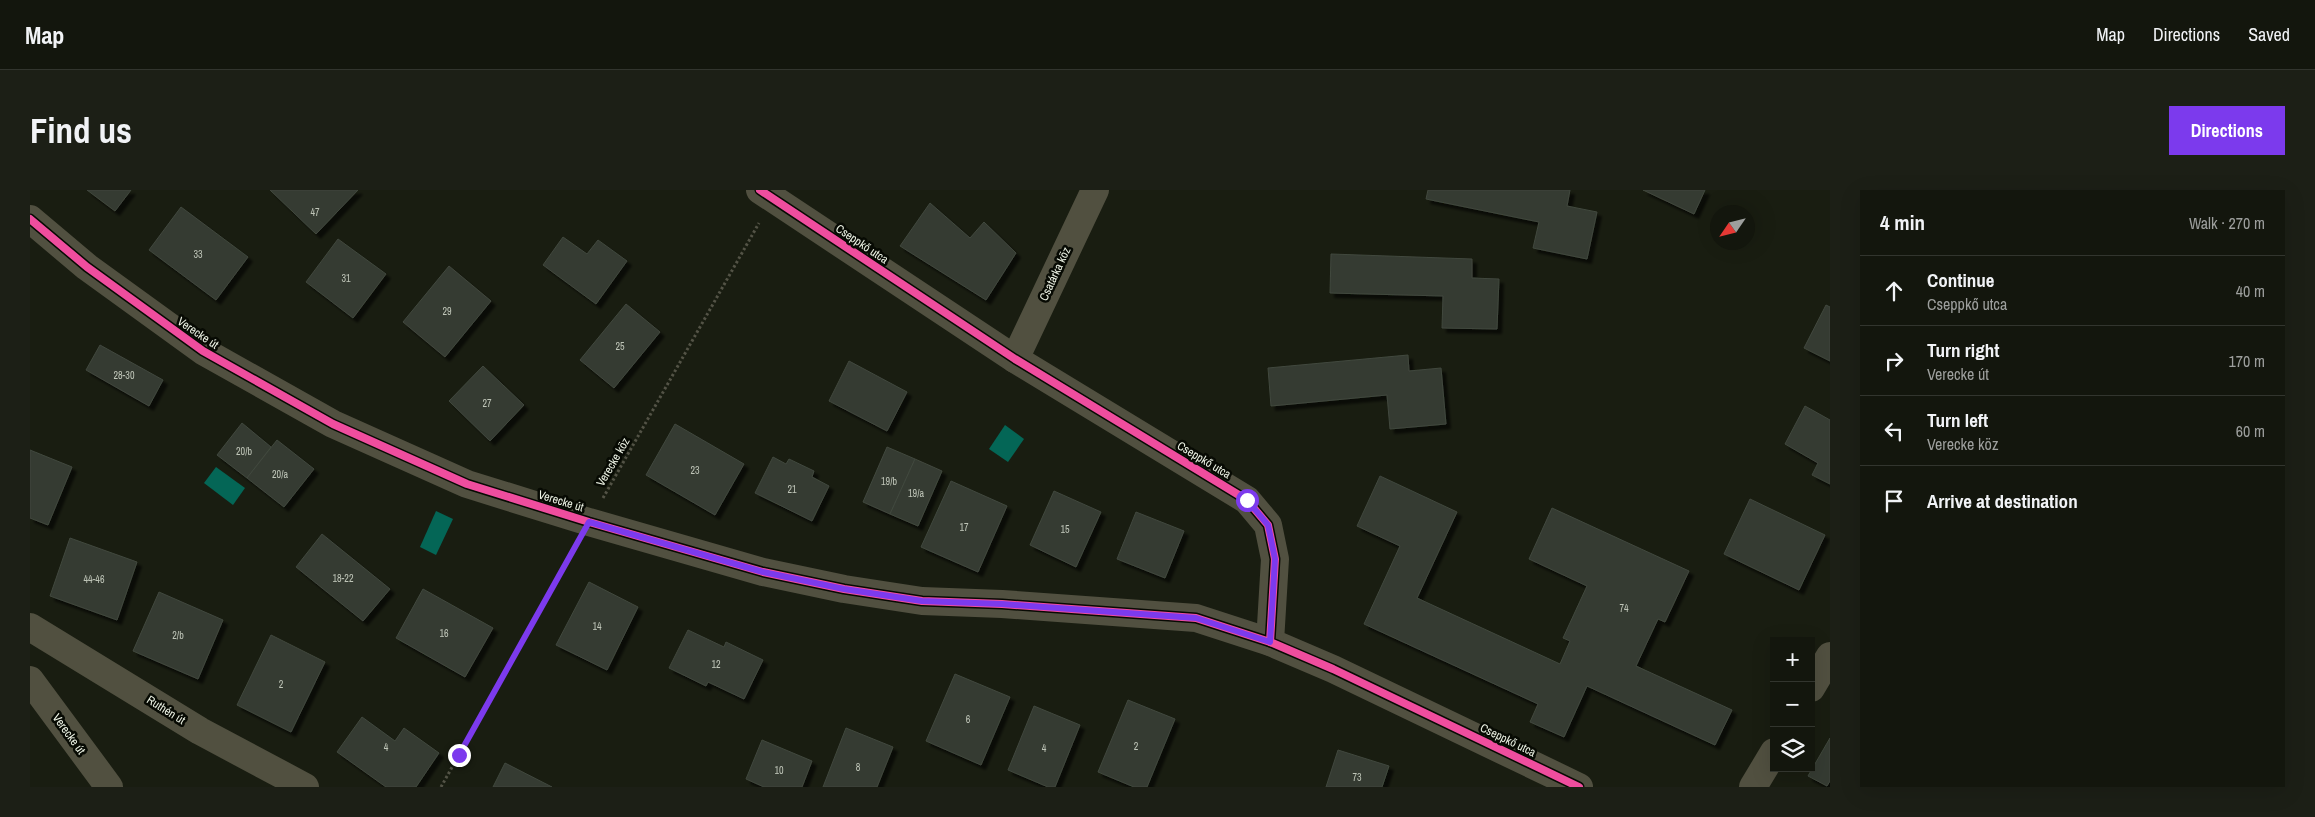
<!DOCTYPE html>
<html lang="en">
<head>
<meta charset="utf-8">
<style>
  :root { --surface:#13160d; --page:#1c1f16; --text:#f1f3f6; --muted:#9d9f9d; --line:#32352e; --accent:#7c3aed }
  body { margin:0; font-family:"Archivo Narrow",sans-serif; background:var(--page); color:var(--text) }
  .controls { position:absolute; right:15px; bottom:15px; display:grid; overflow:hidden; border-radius:0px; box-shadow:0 5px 20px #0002 }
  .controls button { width:45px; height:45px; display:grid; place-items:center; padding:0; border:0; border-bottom:1px solid var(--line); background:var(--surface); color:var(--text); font:25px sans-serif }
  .compass { position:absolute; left:1680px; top:15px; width:45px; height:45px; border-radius:50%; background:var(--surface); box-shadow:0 5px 20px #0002; rotate:235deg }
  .stop { position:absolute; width:15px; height:15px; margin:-11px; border:4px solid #7c3aed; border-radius:50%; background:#fff }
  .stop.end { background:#7c3aed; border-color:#fff; box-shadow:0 1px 5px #0008 }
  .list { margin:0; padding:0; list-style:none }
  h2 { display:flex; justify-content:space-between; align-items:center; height:65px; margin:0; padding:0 20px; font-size:21px }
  h2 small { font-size:16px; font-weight:400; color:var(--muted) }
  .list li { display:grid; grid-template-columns:32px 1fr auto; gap:15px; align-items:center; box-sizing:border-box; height:70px; padding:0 20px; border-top:1px solid var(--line) }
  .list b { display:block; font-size:19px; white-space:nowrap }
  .list p { margin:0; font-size:16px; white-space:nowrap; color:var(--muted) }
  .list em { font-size:16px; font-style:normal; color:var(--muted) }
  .icon { flex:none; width:28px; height:28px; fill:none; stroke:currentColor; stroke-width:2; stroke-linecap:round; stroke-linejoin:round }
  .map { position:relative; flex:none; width:1800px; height:597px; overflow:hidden; border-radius:0px }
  header { display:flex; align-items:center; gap:30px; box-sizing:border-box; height:70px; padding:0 25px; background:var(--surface); border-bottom:1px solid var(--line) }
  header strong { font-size:24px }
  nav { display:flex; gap:28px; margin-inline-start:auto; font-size:18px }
  .intro { display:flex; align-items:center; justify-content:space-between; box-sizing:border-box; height:120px; padding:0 30px }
  h1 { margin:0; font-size:35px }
  .button { padding:12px 22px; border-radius:0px; background:var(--accent); color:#fff; font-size:18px; font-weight:700 }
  main { display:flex; gap:30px; padding:0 30px }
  aside { flex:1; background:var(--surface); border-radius:0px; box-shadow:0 5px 20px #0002 }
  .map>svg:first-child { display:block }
</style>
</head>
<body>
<header>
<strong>Map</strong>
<nav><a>Map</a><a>Directions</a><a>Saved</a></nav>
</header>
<div class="intro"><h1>Find us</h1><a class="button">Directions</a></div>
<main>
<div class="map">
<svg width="1800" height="597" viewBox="0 0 1800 597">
  <defs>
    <filter id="shadow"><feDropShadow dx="4.5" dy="4.5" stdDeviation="1" flood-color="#0009"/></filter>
  </defs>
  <rect width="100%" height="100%" fill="#191d11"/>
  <g fill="#046656">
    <polygon points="975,235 994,249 978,272 959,259"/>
    <polygon points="186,277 215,298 203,315 174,293"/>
    <polygon points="406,321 423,329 406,365 390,357"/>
  </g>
  <g fill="#353b32" stroke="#41483e" filter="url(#shadow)">
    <polygon points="57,0 101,0 85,21"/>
    <polygon points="240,0 328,0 286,44"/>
    <polygon points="1398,0 1540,0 1537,16 1567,22 1557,69 1503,58 1509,32 1396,9"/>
    <polygon points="1613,0 1675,0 1664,24"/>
    <polygon points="900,13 940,48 954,32 986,63 956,110 870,56"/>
    <polygon points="151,17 218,67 186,110 119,60"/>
    <polygon points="533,47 557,64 568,50 597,71 566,114 513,75"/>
    <polygon points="308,49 356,84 323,128 276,92"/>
    <polygon points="1301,64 1442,69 1442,88 1469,89 1467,139 1412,138 1413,106 1300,103"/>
    <polygon points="419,76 461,111 415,167 373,132"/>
    <polygon points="596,114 630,142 584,198 550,170"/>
    <polygon points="1796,115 1800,117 1800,171 1774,158"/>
    <polygon points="70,155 133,190 119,216 56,180"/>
    <polygon points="1378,165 1379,181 1411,178 1416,234 1360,239 1357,205 1241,216 1238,178"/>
    <polygon points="819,171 877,202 857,241 799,211"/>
    <polygon points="453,176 494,215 460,251 419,211"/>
    <polygon points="1775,216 1800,230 1800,294 1782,285 1788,273 1755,254"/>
    <polygon points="212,233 241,257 217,288 187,265"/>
    <polygon points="645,234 714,274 685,325 616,285"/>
    <polygon points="247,250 284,279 254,317 217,288"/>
    <polygon points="857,257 885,269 860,324 833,312"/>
    <polygon points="0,260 42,277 18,335 0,328"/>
    <polygon points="743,267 756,274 759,269 784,281 782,287 799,296 782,331 725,303"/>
    <polygon points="885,269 912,281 888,336 860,324"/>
    <polygon points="1350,286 1427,322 1387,408 1530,474 1540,451 1533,448 1557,396 1499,369 1522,318 1659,381 1635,432 1628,429 1606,476 1702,520 1685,555 1557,496 1534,547 1500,532 1508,514 1334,434 1370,356 1327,336"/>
    <polygon points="921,291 977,316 948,382 891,357"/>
    <polygon points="1024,301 1071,322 1046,377 1000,355"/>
    <polygon points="1720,309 1795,345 1769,400 1694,364"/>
    <polygon points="1106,322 1154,341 1135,388 1087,369"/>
    <polygon points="292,344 360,399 333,431 266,377"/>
    <polygon points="40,348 107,372 87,430 20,406"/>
    <polygon points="559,392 608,417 577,480 526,455"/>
    <polygon points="393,399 463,438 435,487 366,448"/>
    <polygon points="129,402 193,430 168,489 103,461"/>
    <polygon points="658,440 694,457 696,452 733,470 714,509 678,492 676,496 639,478"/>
    <polygon points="241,445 295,472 261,542 207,515"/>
    <polygon points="925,484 980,507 951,575 896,551"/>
    <polygon points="1098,510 1145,529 1117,597 1104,597 1068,582"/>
    <polygon points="1004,516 1050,535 1025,597 1018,597 978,580"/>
    <polygon points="332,527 365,551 374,538 409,563 386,597 356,597 307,562"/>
    <polygon points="816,538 863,557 847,597 793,597"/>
    <polygon points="1800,548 1800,591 1797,596 1778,586"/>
    <polygon points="732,550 782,571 772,597 734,597 716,589"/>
    <polygon points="1308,560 1359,576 1352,597 1296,597"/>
    <polygon points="475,573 522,597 463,597"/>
  </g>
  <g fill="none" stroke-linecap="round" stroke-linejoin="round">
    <g stroke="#535346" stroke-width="3" stroke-dasharray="2.5 2.5" stroke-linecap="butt">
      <polyline points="573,308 729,33"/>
      <polyline points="411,597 545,357"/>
    </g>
    <g stroke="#515040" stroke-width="28">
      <polyline points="730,0 985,169 1217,310 1238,335 1245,369 1240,452 1303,479 1549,597"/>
      <polyline points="0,29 57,77 173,161 303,234 437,294 559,332 733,382 814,399 892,411 972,414 1166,428 1240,452"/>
      <polyline points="985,169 1065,0"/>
      <polyline points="0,437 170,541 275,597"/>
      <polyline points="0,490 79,597"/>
      <polyline points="1781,498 1800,466"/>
      <polyline points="1723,597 1744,562"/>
    </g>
    <defs>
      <g id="cycleway">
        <polyline points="730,0 985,169 1217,310 1238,335 1245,369 1240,452 1303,479 1549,597"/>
        <polyline points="0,29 57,77 173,161 303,234 437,294 559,332 733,382 814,399 892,411 972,414 1166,428 1240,452"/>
      </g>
    </defs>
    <use href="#cycleway" stroke="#070a03" stroke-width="11"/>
    <use href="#cycleway" stroke="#ef4d9e" stroke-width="8"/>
  </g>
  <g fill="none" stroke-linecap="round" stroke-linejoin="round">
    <polyline stroke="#7c3aed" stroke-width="6" points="429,565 559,332 733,382 814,399 892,411 972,414 1166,428 1240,452 1245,369 1238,335 1217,310"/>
  </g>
  <g text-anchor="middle" stroke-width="5" stroke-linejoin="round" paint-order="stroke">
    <g font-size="10" fill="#bfc5b8">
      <text x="285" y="26">47</text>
      <text x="168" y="68">33</text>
      <text x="316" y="92">31</text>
      <text x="417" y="125">29</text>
      <text x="590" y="160">25</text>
      <text x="94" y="189">28-30</text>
      <text x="457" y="217">27</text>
      <text x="214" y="265">20/b</text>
      <text x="665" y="284">23</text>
      <text x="250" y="288">20/a</text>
      <text x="859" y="295">19/b</text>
      <text x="762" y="303">21</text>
      <text x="886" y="307">19/a</text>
      <text x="934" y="341">17</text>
      <text x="1035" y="343">15</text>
      <text x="313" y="392">18-22</text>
      <text x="64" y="393">44-46</text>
      <text x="1594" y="422">74</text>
      <text x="567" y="440">14</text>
      <text x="414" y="447">16</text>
      <text x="148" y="449">2/b</text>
      <text x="686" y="478">12</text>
      <text x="251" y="498">2</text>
      <text x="938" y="533">6</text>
      <text x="1106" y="560">2</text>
      <text x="356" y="561">4</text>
      <text x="1014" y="562">4</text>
      <text x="828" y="581">8</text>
      <text x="749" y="584">10</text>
      <text x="1327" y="591">73</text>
    </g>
    <g font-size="12" fill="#edf3e5" stroke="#070a03">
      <text transform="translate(832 54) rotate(34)" y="4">Cseppkő utca</text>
      <text transform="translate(1025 84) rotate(-65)" y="4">Csatárka köz</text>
      <text transform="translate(168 143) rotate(34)" y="4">Verecke út</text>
      <text transform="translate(1174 270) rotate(31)" y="4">Cseppkő utca</text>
      <text transform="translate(583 272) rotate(-60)" y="4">Verecke köz</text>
      <text transform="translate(531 311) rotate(17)" y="4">Verecke út</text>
      <text transform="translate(136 520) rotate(32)" y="4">Ruthén út</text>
      <text transform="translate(39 544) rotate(54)" y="4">Verecke út</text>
      <text transform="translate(1478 550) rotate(26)" y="4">Cseppkő utca</text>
    </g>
  </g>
</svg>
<div class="controls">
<button>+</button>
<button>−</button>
<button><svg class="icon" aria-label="layers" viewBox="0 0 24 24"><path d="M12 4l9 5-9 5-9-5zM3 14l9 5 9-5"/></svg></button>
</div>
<svg class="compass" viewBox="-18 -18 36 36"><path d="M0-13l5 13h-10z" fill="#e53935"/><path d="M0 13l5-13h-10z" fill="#9d9f9d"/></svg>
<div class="stop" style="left:1217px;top:310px"></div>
<div class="stop end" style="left:429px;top:565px"></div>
</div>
<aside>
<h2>4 min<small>Walk · 270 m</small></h2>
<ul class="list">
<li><svg class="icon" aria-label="ahead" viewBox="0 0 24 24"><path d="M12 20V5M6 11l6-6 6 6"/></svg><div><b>Continue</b><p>Cseppkő utca</p></div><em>40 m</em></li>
<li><svg class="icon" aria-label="right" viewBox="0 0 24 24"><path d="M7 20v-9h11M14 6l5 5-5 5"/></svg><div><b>Turn right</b><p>Verecke út</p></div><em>170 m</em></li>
<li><svg class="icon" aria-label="left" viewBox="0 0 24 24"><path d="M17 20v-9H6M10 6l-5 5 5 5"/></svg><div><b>Turn left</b><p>Verecke köz</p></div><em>60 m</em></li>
<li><svg class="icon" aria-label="arrive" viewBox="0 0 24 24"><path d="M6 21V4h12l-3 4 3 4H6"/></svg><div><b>Arrive at destination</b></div></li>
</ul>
</aside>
</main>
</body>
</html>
